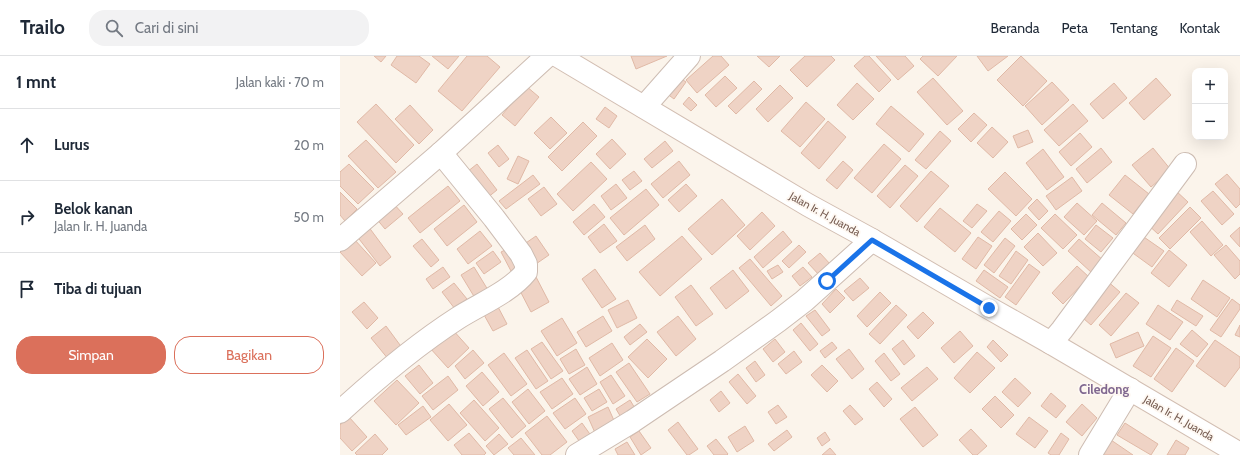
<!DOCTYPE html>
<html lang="id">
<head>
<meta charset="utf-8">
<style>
  :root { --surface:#fff; --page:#f2f2f3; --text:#1f2937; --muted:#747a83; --line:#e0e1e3; --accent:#db705b }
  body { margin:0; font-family:Cabin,sans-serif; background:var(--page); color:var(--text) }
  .controls { position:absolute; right:12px; top:12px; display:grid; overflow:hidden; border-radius:8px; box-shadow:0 4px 16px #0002 }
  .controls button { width:36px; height:36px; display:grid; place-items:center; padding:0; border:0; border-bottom:1px solid var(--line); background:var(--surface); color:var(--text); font:20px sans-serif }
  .stop { position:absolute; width:12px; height:12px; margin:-9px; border:3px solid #1a73e8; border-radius:50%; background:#fff }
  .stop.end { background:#1a73e8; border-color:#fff; box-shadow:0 1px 4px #0008 }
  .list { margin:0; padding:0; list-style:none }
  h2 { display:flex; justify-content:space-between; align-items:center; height:52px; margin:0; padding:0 16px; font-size:17px }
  h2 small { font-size:13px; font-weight:400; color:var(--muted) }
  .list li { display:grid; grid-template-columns:26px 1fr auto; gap:12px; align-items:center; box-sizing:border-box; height:72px; padding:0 16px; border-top:1px solid var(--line) }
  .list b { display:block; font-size:15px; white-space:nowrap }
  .list p { margin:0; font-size:13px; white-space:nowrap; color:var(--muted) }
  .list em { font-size:13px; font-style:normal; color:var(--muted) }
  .actions { display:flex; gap:8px; padding:12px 16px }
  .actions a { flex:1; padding:9px 0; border:1px solid var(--accent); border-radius:16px; text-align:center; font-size:14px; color:var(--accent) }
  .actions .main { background:var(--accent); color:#fff }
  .icon { flex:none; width:22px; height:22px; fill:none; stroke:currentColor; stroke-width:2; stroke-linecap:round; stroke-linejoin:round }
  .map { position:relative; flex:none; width:900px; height:399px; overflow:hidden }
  header { display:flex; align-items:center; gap:24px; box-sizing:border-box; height:56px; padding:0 20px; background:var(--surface); border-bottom:1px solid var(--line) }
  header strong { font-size:19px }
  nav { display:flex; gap:22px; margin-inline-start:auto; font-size:14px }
  .search { width:280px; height:36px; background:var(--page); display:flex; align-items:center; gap:10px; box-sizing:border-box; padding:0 14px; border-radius:16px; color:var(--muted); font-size:15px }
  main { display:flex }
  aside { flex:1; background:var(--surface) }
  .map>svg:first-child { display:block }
</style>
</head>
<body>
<header>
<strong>Trailo</strong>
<div class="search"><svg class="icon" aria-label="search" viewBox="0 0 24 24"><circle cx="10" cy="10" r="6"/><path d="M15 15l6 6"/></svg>Cari di sini</div>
<nav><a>Beranda</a><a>Peta</a><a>Tentang</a><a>Kontak</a></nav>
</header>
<main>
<aside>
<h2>1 mnt<small>Jalan kaki · 70 m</small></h2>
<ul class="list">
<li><svg class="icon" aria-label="ahead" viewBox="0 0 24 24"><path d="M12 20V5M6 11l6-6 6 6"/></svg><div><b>Lurus</b></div><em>20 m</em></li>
<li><svg class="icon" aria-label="right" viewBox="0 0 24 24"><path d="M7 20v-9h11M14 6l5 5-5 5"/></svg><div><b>Belok kanan</b><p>Jalan Ir. H. Juanda</p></div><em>50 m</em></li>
<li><svg class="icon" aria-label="arrive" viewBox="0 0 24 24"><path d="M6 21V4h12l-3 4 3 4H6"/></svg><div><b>Tiba di tujuan</b></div></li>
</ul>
<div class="actions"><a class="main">Simpan</a><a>Bagikan</a></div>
</aside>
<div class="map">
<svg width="900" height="399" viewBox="0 0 900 399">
  <rect width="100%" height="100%" fill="#fbf4eb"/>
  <g fill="#efd3c5" stroke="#e0b9a6">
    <polygon points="34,0 46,0 41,6"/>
    <polygon points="57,0 79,0 90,8 76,27 51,9"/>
    <polygon points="92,0 119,0 108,13"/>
    <polygon points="127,0 147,0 160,11 122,55 98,35"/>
    <polygon points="291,0 327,0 296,13"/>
    <polygon points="373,0 381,0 389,9 357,37 346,24"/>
    <polygon points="417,0 440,0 429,11"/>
    <polygon points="465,0 491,0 495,4 467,31 450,14"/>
    <polygon points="525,0 529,0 551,24 539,36 514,10"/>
    <polygon points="536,0 565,0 574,10 558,24"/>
    <polygon points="583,0 617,0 598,20 580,3"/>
    <polygon points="637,0 668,0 648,15"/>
    <polygon points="681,0 707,25 683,50 657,24"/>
    <polygon points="334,18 346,26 334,43 322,34"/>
    <polygon points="385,20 397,32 376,51 365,39"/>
    <polygon points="593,22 623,55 607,69 577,36"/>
    <polygon points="816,22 831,39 804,64 789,47"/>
    <polygon points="414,25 422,33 396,58 388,50"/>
    <polygon points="712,26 729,44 702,69 685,50"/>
    <polygon points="517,27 534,43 513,64 497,49"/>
    <polygon points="774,27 787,42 763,63 750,48"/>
    <polygon points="440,29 453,42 428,66 416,53"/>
    <polygon points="186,30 199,41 175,70 162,59"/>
    <polygon points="349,41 357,49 351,55 343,48"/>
    <polygon points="466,46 485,63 460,91 441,75"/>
    <polygon points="36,48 74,89 56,107 17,66"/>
    <polygon points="733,48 748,65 719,90 704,74"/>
    <polygon points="70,49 93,74 79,88 55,63"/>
    <polygon points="551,50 584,78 569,96 536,68"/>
    <polygon points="265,51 277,60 269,72 256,63"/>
    <polygon points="634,57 647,69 631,86 618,73"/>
    <polygon points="211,61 227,77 210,93 194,77"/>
    <polygon points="488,65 506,81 479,113 461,97"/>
    <polygon points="243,66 257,80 222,115 208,101"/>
    <polygon points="652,71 668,86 653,102 637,87"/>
    <polygon points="688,74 693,86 678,92 673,80"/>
    <polygon points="600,75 611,85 586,113 575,104"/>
    <polygon points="740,77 752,91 731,110 719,96"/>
    <polygon points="272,83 286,98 270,113 256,98"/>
    <polygon points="26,84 56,116 38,132 8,100"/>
    <polygon points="325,85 333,95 312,112 304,103"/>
    <polygon points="544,88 561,103 532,137 514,122"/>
    <polygon points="158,89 169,103 159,111 148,97"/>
    <polygon points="761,92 772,106 747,127 736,113"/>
    <polygon points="813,92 831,114 811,131 792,109"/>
    <polygon points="703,93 724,121 707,134 686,107"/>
    <polygon points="178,100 189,105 178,128 167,123"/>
    <polygon points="339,105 350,119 323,142 311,128"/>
    <polygon points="503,105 513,114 497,133 486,124"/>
    <polygon points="251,106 267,123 233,155 217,138"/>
    <polygon points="9,108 34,133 18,148 0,130 0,116"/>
    <polygon points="137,108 157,134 147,142 127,116"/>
    <polygon points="565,109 578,120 550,152 537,140"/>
    <polygon points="294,115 302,125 290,134 282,124"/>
    <polygon points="591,115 609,130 577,166 560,150"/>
    <polygon points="665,116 692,143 676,160 648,133"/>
    <polygon points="887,118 900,133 900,148 896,152 875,128"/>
    <polygon points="193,119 200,128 166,153 159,145"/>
    <polygon points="785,119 809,138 793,158 769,139"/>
    <polygon points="732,121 742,135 716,154 706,140"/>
    <polygon points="276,128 287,142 271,154 261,140"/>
    <polygon points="346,128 357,140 339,156 328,144"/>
    <polygon points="108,130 120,145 80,177 68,162"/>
    <polygon points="204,131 217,148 201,160 188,143"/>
    <polygon points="306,133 319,149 284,179 270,162"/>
    <polygon points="835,134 848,146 818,178 805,166"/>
    <polygon points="873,135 894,158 882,169 861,145"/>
    <polygon points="0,136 17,153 5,165 0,159"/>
    <polygon points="382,143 405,169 372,199 348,173"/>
    <polygon points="697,143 708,155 699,164 688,152"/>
    <polygon points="52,146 63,158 45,173 35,161"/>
    <polygon points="737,147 757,165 744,179 724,161"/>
    <polygon points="762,147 786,167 776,179 752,159"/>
    <polygon points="254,148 265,161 244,179 233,166"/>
    <polygon points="637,148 647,155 632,172 623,165"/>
    <polygon points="124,149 137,166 107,190 94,173"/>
    <polygon points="850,151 861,162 830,193 819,182"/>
    <polygon points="600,152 631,177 615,196 584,171"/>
    <polygon points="659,155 671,165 653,186 641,176"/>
    <polygon points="422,156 435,170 410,194 397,180"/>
    <polygon points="686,158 697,169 682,184 671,173"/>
    <polygon points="715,158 737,179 723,193 701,172"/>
    <polygon points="862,165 883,189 871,200 850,176"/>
    <polygon points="264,168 277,185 260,197 248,181"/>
    <polygon points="305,169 315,183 287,205 276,191"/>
    <polygon points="756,169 773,182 761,196 745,183"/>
    <polygon points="28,170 51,201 40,210 16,179"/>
    <polygon points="900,171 900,191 890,180"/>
    <polygon points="140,175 152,190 128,208 117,193"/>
    <polygon points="443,175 452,186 423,212 414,201"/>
    <polygon points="698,177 717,197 703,210 684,191"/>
    <polygon points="801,179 824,195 812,211 790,195"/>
    <polygon points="196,180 209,199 193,210 180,191"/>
    <polygon points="342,180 362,203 320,240 299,216"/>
    <polygon points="638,181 652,190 636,213 622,203"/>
    <polygon points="665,182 675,190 654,217 644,209"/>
    <polygon points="14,183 36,207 22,220 0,196"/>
    <polygon points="82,183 99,204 91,211 73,190"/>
    <polygon points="739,183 764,205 752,217 728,195"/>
    <polygon points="459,189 466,196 449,212 442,205"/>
    <polygon points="886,189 900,205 900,218 895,223 874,199"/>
    <polygon points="173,190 183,208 171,215 161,196"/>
    <polygon points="829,194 847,209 829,231 811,217"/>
    <polygon points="153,195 161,206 144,218 136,207"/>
    <polygon points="676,195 688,204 671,228 659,220"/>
    <polygon points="480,197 491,209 480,220 468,207"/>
    <polygon points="410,203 442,240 431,250 399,212"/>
    <polygon points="689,208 700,216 676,249 665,241"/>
    <polygon points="438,209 443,216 432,223 427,215"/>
    <polygon points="737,210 749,221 723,248 712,237"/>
    <polygon points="103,211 110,221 93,233 86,223"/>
    <polygon points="134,211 148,234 135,242 121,219"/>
    <polygon points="463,211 472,221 460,230 452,220"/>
    <polygon points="255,213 276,243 262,252 242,223"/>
    <polygon points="393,214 409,235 386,253 370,232"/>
    <polygon points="644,214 668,231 660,242 636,225"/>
    <polygon points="195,219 209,246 191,256 177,229"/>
    <polygon points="520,222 529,232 513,245 504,235"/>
    <polygon points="766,224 780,236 751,269 737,257"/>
    <polygon points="863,224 890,242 877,261 851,243"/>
    <polygon points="114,227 127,243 115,253 102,236"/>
    <polygon points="351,229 373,258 356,270 335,241"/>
    <polygon points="496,233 505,242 490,257 482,248"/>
    <polygon points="540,236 551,247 527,271 517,260"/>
    <polygon points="786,237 799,247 771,280 759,269"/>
    <polygon points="892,243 900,249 900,253 881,281 870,274"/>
    <polygon points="288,244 297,262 277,272 268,254"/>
    <polygon points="837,244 863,260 856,270 831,254"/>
    <polygon points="24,246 38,262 27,273 12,256"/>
    <polygon points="157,249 167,268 153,275 143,257"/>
    <polygon points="556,249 567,259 540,288 529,278"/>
    <polygon points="818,249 843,266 830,284 806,268"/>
    <polygon points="475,254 490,274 482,280 466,260"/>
    <polygon points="583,256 594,267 578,283 567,271"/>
    <polygon points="263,260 272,275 246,291 237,276"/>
    <polygon points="338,260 356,283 336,300 317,276"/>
    <polygon points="222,262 237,287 217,300 201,275"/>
    <polygon points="461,267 478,288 470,295 453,274"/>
    <polygon points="300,268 307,276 290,289 284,281"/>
    <polygon points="900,269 900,281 895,279"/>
    <polygon points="46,270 63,293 49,304 31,282"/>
    <polygon points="112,273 129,292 108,312 90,292"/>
    <polygon points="852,274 868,288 857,301 840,288"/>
    <polygon points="620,275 633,290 614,307 601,292"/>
    <polygon points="798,276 804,290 776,302 770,288"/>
    <polygon points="813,280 831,292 811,321 793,310"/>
    <polygon points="307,283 327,303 308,322 288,301"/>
    <polygon points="435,283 445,296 433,306 423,293"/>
    <polygon points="563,284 575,300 564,309 552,293"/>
    <polygon points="653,284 668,299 661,306 647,291"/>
    <polygon points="875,284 900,301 900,311 885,331 856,310"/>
    <polygon points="202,286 223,315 211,323 191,293"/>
    <polygon points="492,286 497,292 485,302 480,295"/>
    <polygon points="272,287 283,304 260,320 249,302"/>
    <polygon points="836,292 854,305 832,336 814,323"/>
    <polygon points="236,293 245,309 229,318 220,303"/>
    <polygon points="509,293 524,313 512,323 496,303"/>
    <polygon points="133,294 144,307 125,323 115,310"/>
    <polygon points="187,294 208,325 196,333 175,302"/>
    <polygon points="454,295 462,306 446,318 438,308"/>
    <polygon points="637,296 655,312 630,337 614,322"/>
    <polygon points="164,297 187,328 171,340 148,309"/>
    <polygon points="544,297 560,318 551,325 535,305"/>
    <polygon points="415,305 425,319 416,326 406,312"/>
    <polygon points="289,307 310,338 297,346 276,316"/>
    <polygon points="79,309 93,327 80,338 65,320"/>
    <polygon points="482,309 498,325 487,336 471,319"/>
    <polygon points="247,311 257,328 240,339 229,323"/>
    <polygon points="587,311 598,323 572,345 561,332"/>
    <polygon points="142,316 159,336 143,350 126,330"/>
    <polygon points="398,318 416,340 407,348 389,326"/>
    <polygon points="271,319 285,340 273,348 260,326"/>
    <polygon points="108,320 118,334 93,354 82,340"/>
    <polygon points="222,322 233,338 212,353 200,336"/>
    <polygon points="675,322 691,337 678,351 662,336"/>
    <polygon points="57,324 79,347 56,369 34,345"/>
    <polygon points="537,326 552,343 544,351 529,333"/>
    <polygon points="188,333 205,355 189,368 172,346"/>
    <polygon points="259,333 267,346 252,355 244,342"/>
    <polygon points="381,335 390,347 379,356 370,344"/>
    <polygon points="711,337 726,350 716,362 701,350"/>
    <polygon points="655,340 674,359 661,372 642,353"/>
    <polygon points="163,342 186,370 172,382 149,353"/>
    <polygon points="235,342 246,358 225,373 213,357"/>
    <polygon points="134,344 159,372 145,385 120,357"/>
    <polygon points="290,344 296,354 282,363 276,353"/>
    <polygon points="109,348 127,369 108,385 90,364"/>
    <polygon points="742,348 757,362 742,380 726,366"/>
    <polygon points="438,349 447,361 436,368 428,356"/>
    <polygon points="510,349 523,363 515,369 503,355"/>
    <polygon points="83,350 91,361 66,379 58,369"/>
    <polygon points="268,351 276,369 256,379 248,361"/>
    <polygon points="575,351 598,379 583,391 560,363"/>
    <polygon points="207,360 227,386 210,399 202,399 185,377"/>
    <polygon points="9,361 27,381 12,395 0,382 0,369"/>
    <polygon points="689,361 708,375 695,392 676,378"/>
    <polygon points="338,366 358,393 349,399 347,399 328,374"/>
    <polygon points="242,367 252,381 242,389 232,375"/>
    <polygon points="785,367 818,388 811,399 777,379"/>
    <polygon points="405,370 414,385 397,396 388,381"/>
    <polygon points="631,373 647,390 637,399 633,399 619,384"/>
    <polygon points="447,374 452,381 434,395 428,388"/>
    <polygon points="299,375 311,392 301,399 290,381"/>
    <polygon points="485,376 490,384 482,390 477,382"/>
    <polygon points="129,377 146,397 144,399 122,399 114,389"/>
    <polygon points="721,377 729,383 719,399 711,399 708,397"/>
    <polygon points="35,378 48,393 42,399 17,399 15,397"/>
    <polygon points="159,378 168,388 154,399 146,390"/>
    <polygon points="181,382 195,399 174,399 168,392"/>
    <polygon points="376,383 388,398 387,399 374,399 367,390"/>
    <polygon points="771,384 793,399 763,399 761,398"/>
    <polygon points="836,384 849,392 845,399 827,399"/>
    <polygon points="287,386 295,399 278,399 275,393"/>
    <polygon points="490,392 496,399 482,399"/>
  </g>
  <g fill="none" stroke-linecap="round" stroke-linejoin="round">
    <defs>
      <g id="street">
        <polyline points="304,51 349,0"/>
        <polyline points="0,184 101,97 207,0"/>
        <polyline points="711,287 722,274 845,108"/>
        <path d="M0 356C37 322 76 289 118 262 140 248 170 236 186 216V208L181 198 154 162 101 97"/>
        <polyline points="237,399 293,365 382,305 438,265 464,245 532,184"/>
        <polyline points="750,399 790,333"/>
      </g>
      <polyline id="secondary" points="218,0 468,149 532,184 649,252 711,287 900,398"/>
    </defs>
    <use href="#street" stroke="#cdbcb2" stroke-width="24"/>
    <use href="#secondary" stroke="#d2beb2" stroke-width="24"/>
    <use href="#street" stroke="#fff" stroke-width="22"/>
    <use href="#secondary" stroke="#fff" stroke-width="22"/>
  </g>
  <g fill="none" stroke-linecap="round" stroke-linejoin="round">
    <polyline stroke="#1a73e8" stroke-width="5" points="487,225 532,184 649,252"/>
  </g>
  <g text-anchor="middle" stroke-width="3.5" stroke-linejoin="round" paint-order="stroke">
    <g font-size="11" fill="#755b50" stroke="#fef8f2">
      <text transform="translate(485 158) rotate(29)" y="4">Jalan Ir. H. Juanda</text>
      <text transform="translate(839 362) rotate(30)" y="4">Jalan Ir. H. Juanda</text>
    </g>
    <g font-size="13" font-weight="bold" fill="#806890" stroke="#fef8f2">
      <text x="764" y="338">Ciledong</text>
    </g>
  </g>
</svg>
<div class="controls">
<button>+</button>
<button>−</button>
</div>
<div class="stop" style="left:487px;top:225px"></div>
<div class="stop end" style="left:649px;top:252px"></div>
</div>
</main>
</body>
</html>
